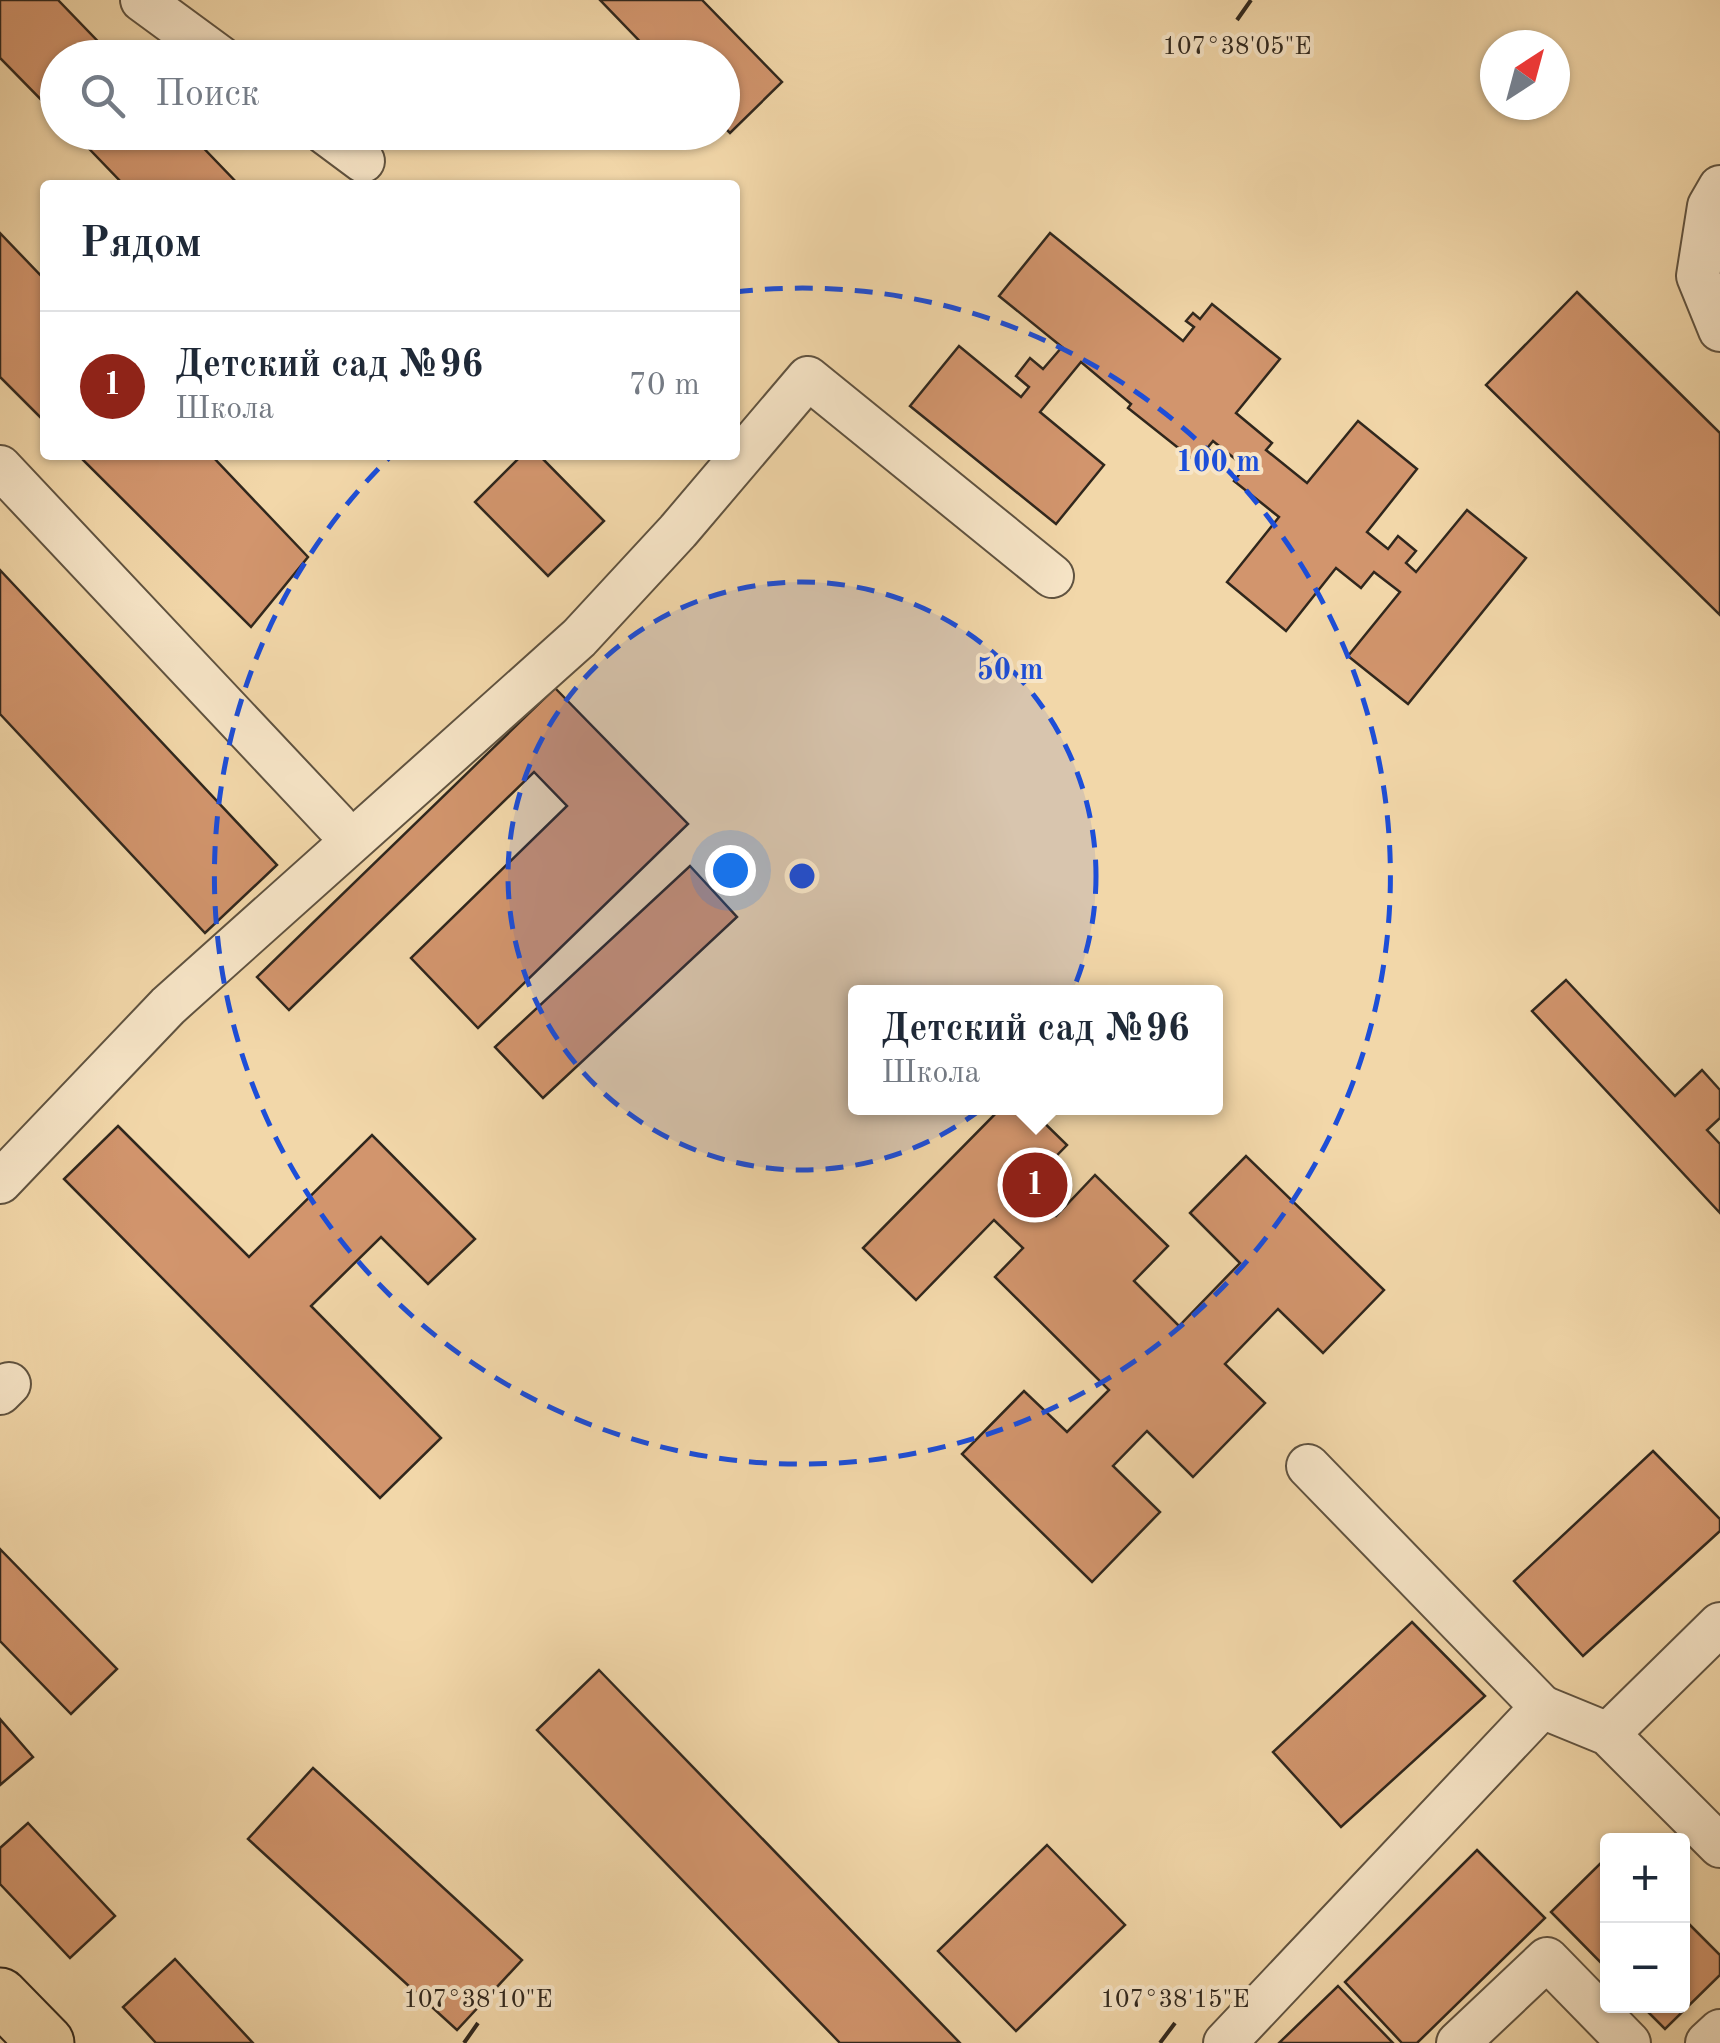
<!DOCTYPE html>
<html lang="ru">
<head>
<meta charset="utf-8">
<style>
  :root { --surface:#fff; --page:#f6f6f7; --text:#1f2937; --muted:#747a83; --line:#e0e1e3; --accent:#8f2418 }
  body { margin:0; font-family:"Old Standard TT",serif; background:var(--page); color:var(--text) }
  .controls { position:absolute; right:30px; bottom:30px; display:grid; overflow:hidden; border-radius:10px; box-shadow:0 2px 8px #0004 }
  .controls button { width:90px; height:90px; display:grid; place-items:center; padding:0; border:0; border-bottom:2px solid var(--line); background:var(--surface); color:var(--text); font:50px sans-serif }
  .compass { position:absolute; left:1480px; top:30px; width:90px; height:90px; border-radius:50%; background:var(--surface); box-shadow:0 2px 8px #0004; rotate:36deg }
  .you { position:absolute; left:730px; top:870px; width:35px; height:35px; margin:-25px; border:8px solid #fff; border-radius:50%; background:#1a73e8; box-shadow:0 0 0 15px #1a73e833 }
  .badge { display:grid; place-items:center; width:65px; height:65px; border-radius:50%; background:var(--accent); color:#fff; font-size:32px; font-weight:700 }
  .pin { position:absolute; translate:-50% -50%; border:5px solid #fff; box-shadow:0 2px 10px #0006 }
  .popup { position:absolute; left:848px; top:985px; width:375px; height:130px; box-sizing:border-box; display:grid; place-content:center; border-radius:10px; background:var(--surface); filter:drop-shadow(0 2px 8px #0005); font-size:32px; white-space:nowrap; color:var(--muted) }
  .popup b { font-size:38px; color:var(--text) }
  .popup::after { content:''; position:absolute; left:50%; top:100%; margin-left:-20px; border:20px solid transparent; border-top-color:var(--surface) }
  .list { margin:0; padding:0; list-style:none }
  h2 { display:flex; justify-content:space-between; align-items:center; height:130px; margin:0; padding:0 40px; font-size:42px }
  h2 small { font-size:32px; font-weight:400; color:var(--muted) }
  .list li { display:grid; grid-template-columns:65px 1fr auto; gap:30px; align-items:center; box-sizing:border-box; height:150px; padding:0 40px; border-top:2px solid var(--line) }
  .list b { display:block; font-size:38px; white-space:nowrap }
  .list p { margin:0; font-size:32px; white-space:nowrap; color:var(--muted) }
  .list em { font-size:32px; font-style:normal; color:var(--muted) }
  .icon { flex:none; width:55px; height:55px; fill:none; stroke:currentColor; stroke-width:2; stroke-linecap:round; stroke-linejoin:round }
  .map { position:relative; flex:none; width:1720px; height:2043px; overflow:hidden }
  .search { position:absolute; background:var(--surface); box-shadow:0 2px 8px #0004; left:40px; top:40px; width:700px; height:110px; display:flex; align-items:center; gap:25px; box-sizing:border-box; padding:0 35px; border-radius:55px; color:var(--muted); font-size:38px }
  .panel { position:absolute; background:var(--surface); box-shadow:0 2px 8px #0004; left:40px; top:180px; width:700px; height:280px; border-radius:10px }
  .map>svg:first-child { display:block }
</style>
</head>
<body>
<div class="map">
<svg width="1720" height="2043" viewBox="0 0 1720 2043">
  <rect width="100%" height="100%" fill="#f2d7a9"/>
  <filter id="stains"><feTurbulence type="fractalNoise" baseFrequency=".002" numOctaves="4"/><feColorMatrix values="0 0 0 0 .2 0 0 0 0 .09 0 0 0 0 .02 0 0 0 .5 -.17"/></filter>
  <radialGradient id="worn" r=".72"><stop offset=".6" stop-color="#630" stop-opacity="0"/><stop offset="1" stop-color="#630" stop-opacity=".3"/></radialGradient>
  <g fill="#d2956d" stroke="#30271d" stroke-width="2.5">
    <polygon points="0,0 58,0 114,58 58,58 58,117 0,58"/>
    <polygon points="600,0 702,0 782,82 730,133 722,125 722,58 656,58"/>
    <polygon points="73,132 188,132 239,185 124,185"/>
    <polygon points="0,233 45,280 45,422 0,377"/>
    <polygon points="1050,233 1183,341 1194,327 1186,321 1193,313 1200,319 1212,304 1280,359 1236,413 1272,443 1266,450 1307,483 1358,421 1417,469 1367,532 1388,549 1398,536 1416,551 1406,563 1416,572 1467,510 1526,558 1408,704 1348,656 1400,592 1374,572 1361,588 1336,568 1286,631 1227,582 1279,517 1234,481 1245,467 1213,441 1196,462 1128,408 1131,404 1081,362 1040,412 1104,465 1056,524 910,406 959,346 1021,397 1029,387 1016,376 1030,358 1043,369 1062,347 999,296"/>
    <polygon points="1577,292 1720,433 1720,615 1486,385"/>
    <polygon points="78,455 211,455 308,557 251,627"/>
    <polygon points="522,455 539,455 604,521 548,576 475,502"/>
    <polygon points="0,570 277,865 205,933 0,714"/>
    <polygon points="555,688 688,824 478,1028 411,958 567,806 534,772 289,1010 257,977"/>
    <polygon points="690,866 737,917 543,1098 495,1047"/>
    <polygon points="1566,980 1675,1096 1702,1070 1720,1090 1720,1118 1707,1130 1720,1144 1720,1213 1532,1011"/>
    <polygon points="1001,1108 1029,1108 1067,1145 1026,1187 1056,1216 1095,1175 1168,1246 1134,1281 1179,1326 1240,1263 1190,1213 1246,1156 1384,1290 1323,1353 1278,1309 1225,1364 1265,1403 1193,1477 1147,1431 1113,1466 1160,1512 1092,1582 962,1454 1024,1391 1067,1432 1109,1390 995,1277 1023,1248 994,1220 916,1300 863,1248"/>
    <polygon points="118,1126 249,1257 372,1135 475,1239 428,1284 381,1237 311,1306 441,1438 380,1498 64,1179"/>
    <polygon points="1653,1451 1720,1519 1720,1531 1583,1656 1514,1581"/>
    <polygon points="0,1549 117,1669 71,1714 0,1641"/>
    <polygon points="1412,1622 1485,1696 1341,1827 1273,1752"/>
    <polygon points="599,1670 960,2043 840,2043 537,1730"/>
    <polygon points="0,1719 33,1757 0,1785"/>
    <polygon points="313,1768 522,1960 457,2030 248,1839"/>
    <polygon points="28,1823 115,1916 70,1958 0,1884 0,1848"/>
    <polygon points="1047,1845 1125,1925 1016,2031 938,1951"/>
    <polygon points="1477,1850 1545,1918 1417,2043 1402,2043 1345,1982"/>
    <polygon points="1608,1856 1608,1970 1551,1912"/>
    <polygon points="1682,1917 1720,1955 1720,1975 1665,2029 1642,2006 1682,2006"/>
    <polygon points="175,1959 253,2043 156,2043 123,2007"/>
    <polygon points="1338,1986 1393,2043 1279,2043"/>
  </g>
  <g fill="none" stroke-linecap="round" stroke-linejoin="round">
    <defs>
      <g id="minor">
        <polyline points="142,0 221,58"/>
        <polyline points="324,132 363,161"/>
        <polyline points="1720,187 1709,206 1698,276 1720,330"/>
        <polyline points="0,467 336,824"/>
        <polyline points="0,1182 168,1006 579,638 678,531 808,378 1052,576"/>
        <polyline points="0,1393 9,1384"/>
        <polyline points="1308,1466 1542,1707"/>
        <polyline points="1608,1734 1720,1624"/>
        <polyline points="1225,2043 1542,1707 1608,1734 1720,1846"/>
        <polyline points="1458,2043 1547,1959 1629,2043"/>
        <polyline points="1707,2043 1720,2031"/>
      </g>
      <polyline id="major" points="0,1996 46,2043"/>
    </defs>
    <use href="#minor" stroke="#605340" stroke-width="46"/>
    <use href="#major" stroke="#30271d" stroke-width="59"/>
    <use href="#minor" stroke="#f7e5c7" stroke-width="42"/>
    <use href="#major" stroke="#f2d7a9" stroke-width="55"/>
  </g>
  <path fill="none" stroke="#30271d" stroke-width="4" d="M1237 20 1251 0M464 2043 478 2023M1160 2043 1175 2023"/>
  <circle cx="802" cy="876" r="294" fill="#1d4ed8" fill-opacity=".12"/>
  <g fill="none" stroke="#1d4ed8" stroke-width="5" stroke-dasharray="18 12">
    <circle cx="802" cy="876" r="294"/>
    <path d="M735 292A588 588 0 1 1 390 457"/>
  </g>
  <g font-size="25" text-anchor="middle" fill="#30271d" stroke="#f7e5c7" stroke-width="8" stroke-linejoin="round" paint-order="stroke">
    <text x="1237" y="54">107°38'05"E</text>
    <text x="478" y="2007">107°38'10"E</text>
    <text x="1175" y="2007">107°38'15"E</text>
  </g>
  <circle cx="802" cy="876" r="15" fill="#1d4ed8" stroke="#f7e5c7" stroke-width="5"/>
  <g font-size="30" text-anchor="middle" font-weight="bold" fill="#1d4ed8" stroke="#f7e5c7" stroke-width="8" stroke-linejoin="round" paint-order="stroke">
    <text x="1218" y="471">100 m</text>
    <text x="1010" y="679">50 m</text>
  </g>
  <rect width="100%" height="100%" filter="url(#stains)"/>
  <rect width="100%" height="100%" fill="url(#worn)"/>
</svg>
<div class="controls">
<button>+</button>
<button>−</button>
</div>
<svg class="compass" viewBox="-18 -18 36 36"><path d="M0-13l5 13h-10z" fill="#e53935"/><path d="M0 13l5-13h-10z" fill="#747a83"/></svg>
<div class="you"></div>
<div class="pin badge" style="left:1035px;top:1185px">1</div>
<div class="popup"><b>Детский сад №96</b>Школа</div>
<div class="search"><svg class="icon" aria-label="search" viewBox="0 0 24 24"><circle cx="10" cy="10" r="6"/><path d="M15 15l6 6"/></svg>Поиск</div>
<section class="panel">
<h2>Рядом<small></small></h2>
<ul class="list">
<li><span class="badge">1</span><div><b>Детский сад №96</b><p>Школа</p></div><em>70 m</em></li>
</ul>
</section>
</div>
</body>
</html>
